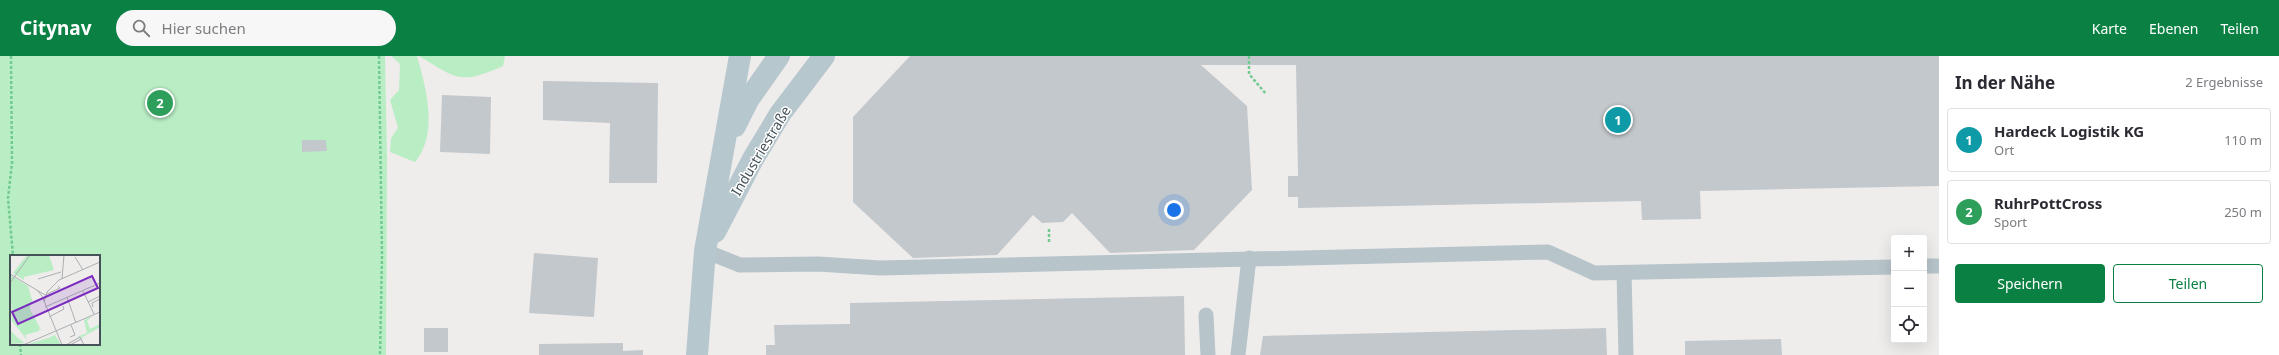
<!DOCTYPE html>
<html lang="de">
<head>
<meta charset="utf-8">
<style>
  :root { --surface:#fff; --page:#f7f7f7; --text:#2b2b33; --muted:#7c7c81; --line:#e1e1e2; --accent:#0b8043 }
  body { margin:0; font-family:"Noto Sans",sans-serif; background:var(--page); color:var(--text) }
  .controls { position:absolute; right:12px; bottom:12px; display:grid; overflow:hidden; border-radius:4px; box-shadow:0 4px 16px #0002 }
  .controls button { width:36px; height:36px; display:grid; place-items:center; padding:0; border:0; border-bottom:1px solid var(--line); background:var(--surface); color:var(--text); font:20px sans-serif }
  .you { position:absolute; left:1174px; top:154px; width:14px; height:14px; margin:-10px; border:3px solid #fff; border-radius:50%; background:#1a73e8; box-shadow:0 0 0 6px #1a73e833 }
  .badge { display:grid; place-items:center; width:26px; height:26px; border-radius:50%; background:var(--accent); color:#fff; font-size:13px; font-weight:700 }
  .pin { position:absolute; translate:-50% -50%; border:2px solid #fff; box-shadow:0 1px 4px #0006 }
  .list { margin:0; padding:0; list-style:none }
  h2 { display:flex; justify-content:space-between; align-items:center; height:52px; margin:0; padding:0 16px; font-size:17px }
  h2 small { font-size:13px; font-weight:400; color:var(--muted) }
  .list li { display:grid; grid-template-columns:26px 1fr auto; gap:12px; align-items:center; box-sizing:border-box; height:64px; margin:0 8px 8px; padding:0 8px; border:1px solid var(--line); border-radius:4px }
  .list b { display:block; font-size:15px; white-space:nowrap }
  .list p { margin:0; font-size:13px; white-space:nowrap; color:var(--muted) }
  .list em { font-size:13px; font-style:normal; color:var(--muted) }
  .actions { display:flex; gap:8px; padding:12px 16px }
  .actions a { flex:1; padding:9px 0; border:1px solid var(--accent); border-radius:4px; text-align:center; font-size:14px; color:var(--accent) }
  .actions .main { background:var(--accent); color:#fff }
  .icon { flex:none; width:22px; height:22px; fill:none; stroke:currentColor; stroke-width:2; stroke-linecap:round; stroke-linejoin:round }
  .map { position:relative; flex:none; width:1939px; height:299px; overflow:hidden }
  header { display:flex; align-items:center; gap:24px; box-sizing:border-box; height:56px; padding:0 20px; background:var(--accent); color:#fff }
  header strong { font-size:19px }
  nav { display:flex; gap:22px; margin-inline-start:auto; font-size:14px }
  .search { width:280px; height:36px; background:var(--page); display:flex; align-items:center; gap:10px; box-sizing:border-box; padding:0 14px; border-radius:22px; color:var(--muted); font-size:15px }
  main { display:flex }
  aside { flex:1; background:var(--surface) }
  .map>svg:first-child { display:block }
</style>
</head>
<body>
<header>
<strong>Citynav</strong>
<div class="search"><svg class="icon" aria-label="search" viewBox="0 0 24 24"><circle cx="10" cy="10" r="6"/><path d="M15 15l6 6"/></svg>Hier suchen</div>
<nav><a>Karte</a><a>Ebenen</a><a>Teilen</a></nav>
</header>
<main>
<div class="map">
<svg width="1939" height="299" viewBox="0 0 1939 299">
  <rect width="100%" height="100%" fill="#efecec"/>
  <g fill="#b9eec4" fill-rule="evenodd">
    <path d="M0 0H385L387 102 386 299H0ZM11 200H99V288H11Z"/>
    <path d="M391 0H417C426 32 439 78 415 106L390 96 391 82 398 72 390 44 399 34 400 8Z"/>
    <path d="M419 0H505L503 10C460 29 457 23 419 0Z"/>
  </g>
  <g fill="#c3c8cc">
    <polygon points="910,0 1939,0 1939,130 1700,135 1701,163 1642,164 1641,145 1298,152 1298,141 1288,141 1288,120 1298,120 1296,9 1201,9 1247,50 1252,134 1194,194 1110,197 1072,157 1063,166 1042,167 1033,159 997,199 913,202 853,146 853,61"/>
    <polygon points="543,25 658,27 657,127 609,127 610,67 543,64"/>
    <polygon points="442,39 491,41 490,98 440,96"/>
    <polygon points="302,84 326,84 327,95 302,96"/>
    <polygon points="534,197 598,202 594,261 529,257"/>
    <polygon points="1184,240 1185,299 766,299 766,289 775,289 774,269 850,268 850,247"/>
    <rect x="424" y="272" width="24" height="24"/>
    <polygon points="1606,272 1607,299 1260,299 1263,280"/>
    <polygon points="1781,283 1782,299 1685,299 1685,285"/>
    <polygon points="623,287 623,295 643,294 643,299 539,299 539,288"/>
  </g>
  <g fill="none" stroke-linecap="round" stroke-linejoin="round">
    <g stroke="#71cb8f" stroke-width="2.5" stroke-dasharray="3 2" stroke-linecap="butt">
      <polyline points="11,0 12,107 8,142 13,200"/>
      <polyline points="379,0 382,199 380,299"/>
      <polyline points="1249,0 1249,18 1266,38"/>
      <polyline points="1049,173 1049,187"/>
      <polyline points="20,288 21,299"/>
    </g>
    <g stroke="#b7c4c9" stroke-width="15">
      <polyline points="705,195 740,209 818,208 880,212 1548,196 1594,217 1894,211"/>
      <polyline points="1924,210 1939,210"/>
      <polyline points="1624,217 1626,299"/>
      <polyline points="1206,259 1208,299"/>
      <polyline points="1238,299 1249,202"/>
    </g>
    <g stroke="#b7c7ce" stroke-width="22">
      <polyline points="735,70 748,44 779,0"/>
      <polyline points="715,176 753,103 780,58 824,0"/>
      <polyline points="697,299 705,195 740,0"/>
    </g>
  </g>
  <g text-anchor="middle" stroke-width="3" stroke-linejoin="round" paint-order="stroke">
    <g font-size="14" fill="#455359" stroke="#fff">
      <text transform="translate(761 95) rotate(-59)" y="5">Industriestraße</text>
    </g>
  </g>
  <g transform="translate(10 199)">
    <rect width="90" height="90" fill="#efecec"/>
    <path d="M17 0H39L44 15 14 22V25L3 18ZM0 20 18 31 23 48 20 49V54L32 77 29 73V76L15 80 18 86 2 66ZM82 61 77 66 80 74 90 69V72L71 83 67 82 77 78 74 65ZM0 75 8 83 15 88 0 89ZM45 80 51 90H15L38 83Z" fill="#b9eec4"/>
    <path fill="none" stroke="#abafb1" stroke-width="1" d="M65 2 73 15M0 19 35 40 50 33 48 31M28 24 51 17M52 24 54 0M0 28 20 0M27 35 32 41 52 90M73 36 84 59M57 42 66 68M34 47 37 37 49 25 90 7M78 47 90 41M35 52 90 28M83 52 82 48 90 44M39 62 54 54 53 51M60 82 65 80 61 70M13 90 90 57M56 90 70 82 71 84M60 90 71 84 74 90"/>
    <path fill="#7b2cbf" fill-opacity="0.15" stroke="#7b2cbf" stroke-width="2" d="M82 21 88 33 8 69 2 57Z"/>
    <rect width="90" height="90" fill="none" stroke="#455359" stroke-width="2"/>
  </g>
</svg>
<div class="controls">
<button>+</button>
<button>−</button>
<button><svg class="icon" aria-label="locate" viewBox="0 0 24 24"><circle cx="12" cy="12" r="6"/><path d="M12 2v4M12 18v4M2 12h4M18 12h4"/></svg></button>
</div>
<div class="you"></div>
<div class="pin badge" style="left:1618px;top:64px;background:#0f9aa8">1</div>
<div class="pin badge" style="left:160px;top:47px;background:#2e9e5b">2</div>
</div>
<aside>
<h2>In der Nähe<small>2 Ergebnisse</small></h2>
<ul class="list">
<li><span class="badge" style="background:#0f9aa8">1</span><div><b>Hardeck Logistik KG</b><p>Ort</p></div><em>110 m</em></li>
<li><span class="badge" style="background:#2e9e5b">2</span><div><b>RuhrPottCross</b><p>Sport</p></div><em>250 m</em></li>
</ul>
<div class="actions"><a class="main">Speichern</a><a>Teilen</a></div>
</aside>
</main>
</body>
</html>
